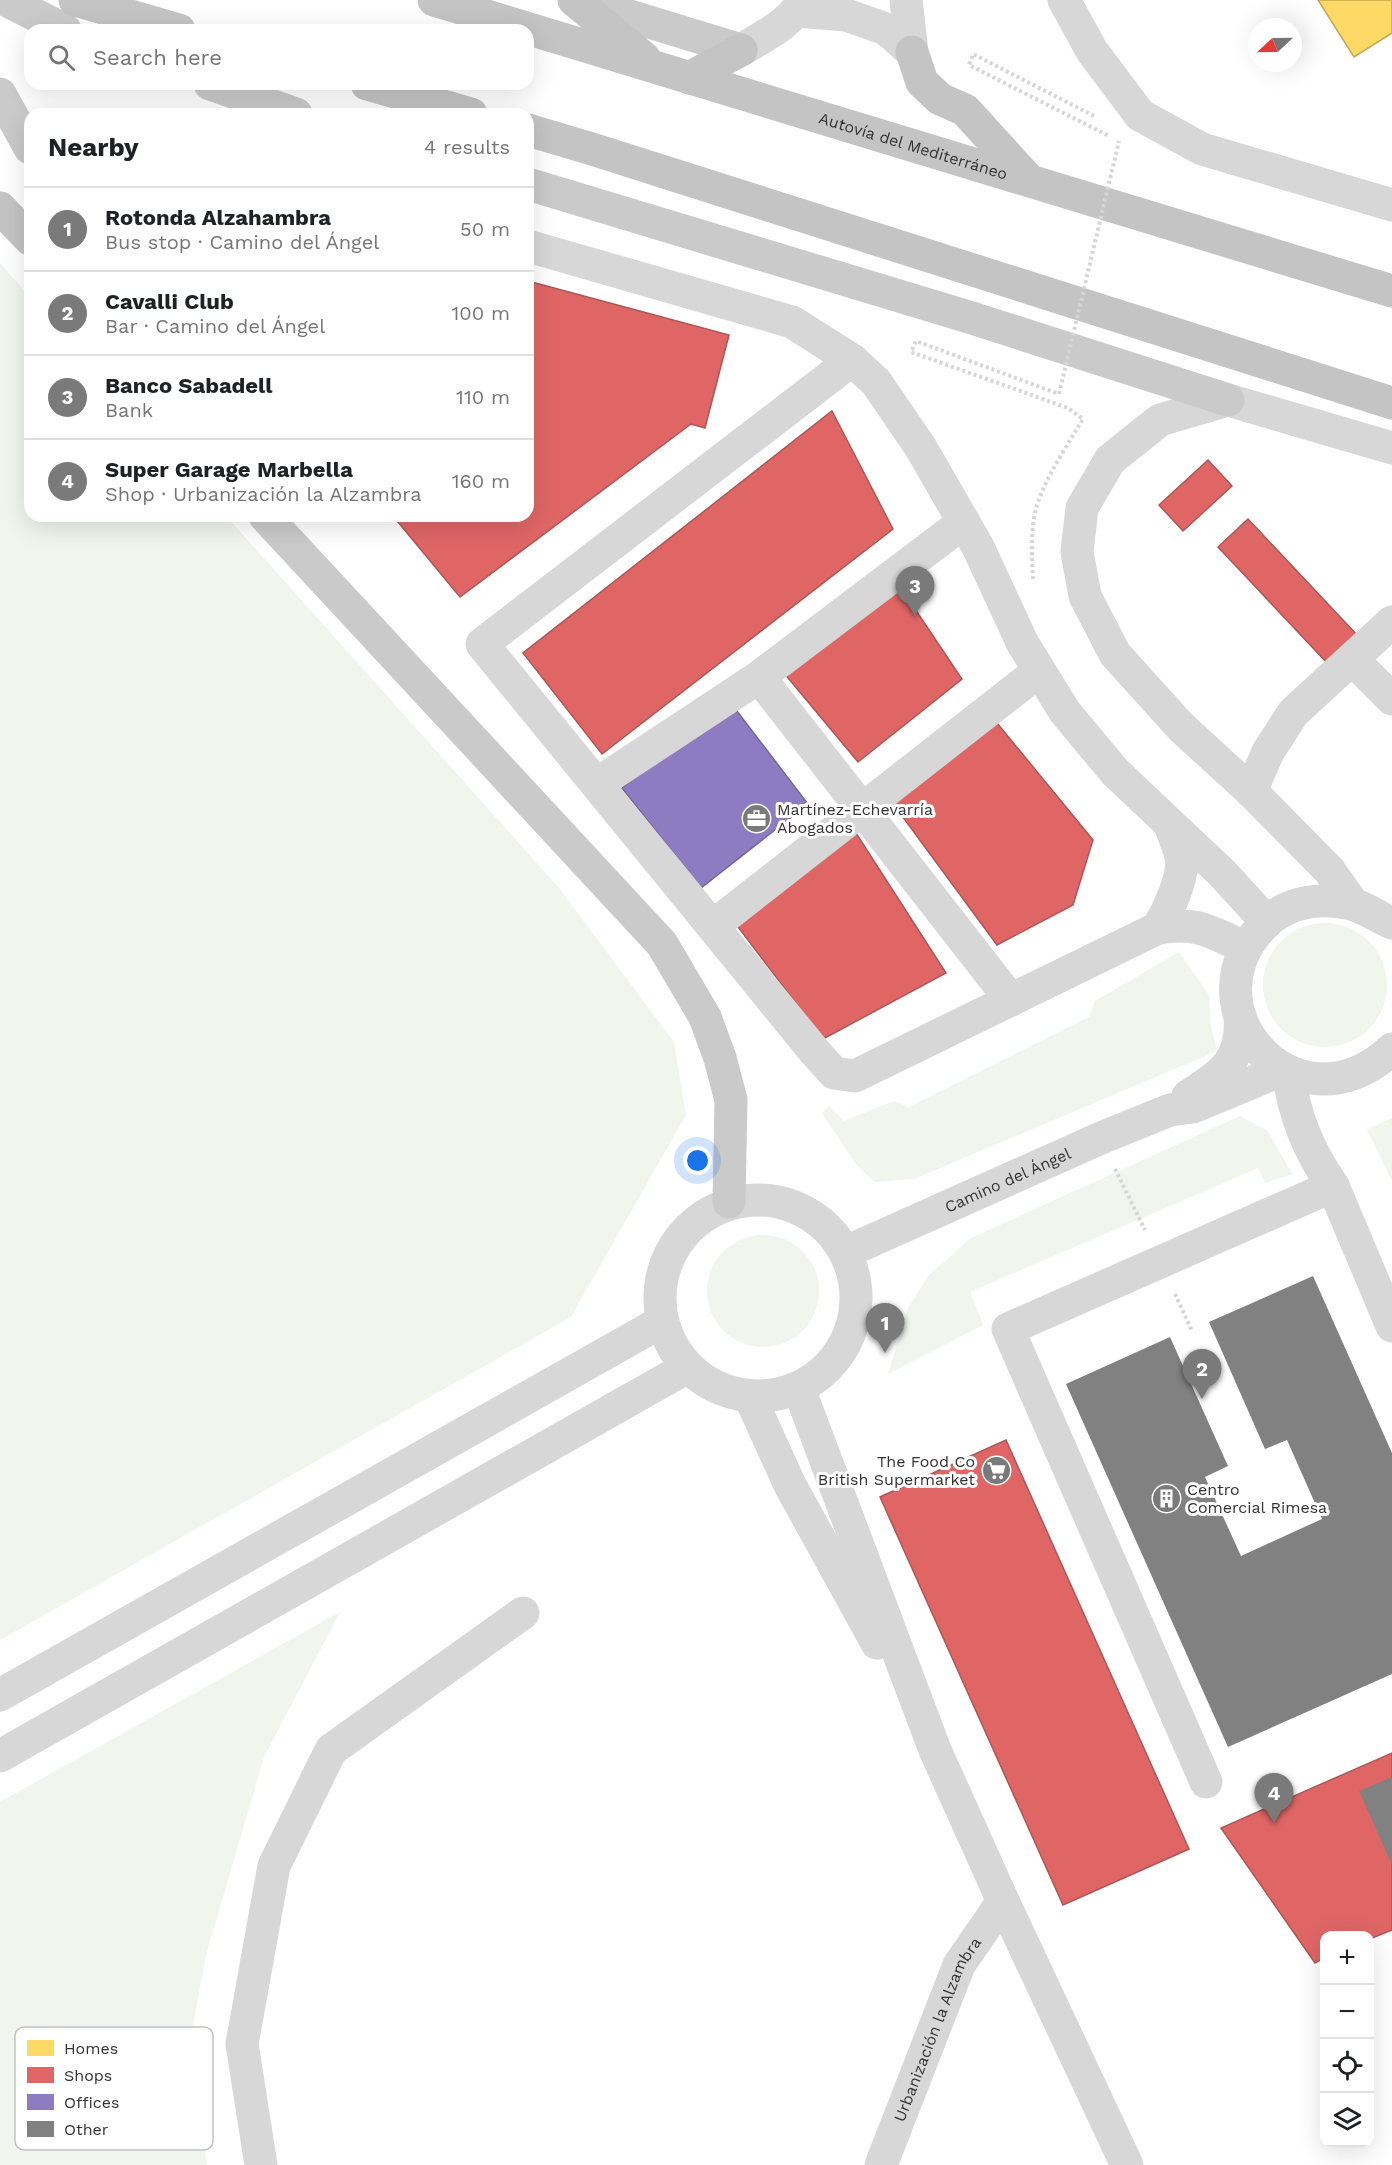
<!DOCTYPE html>
<html lang="en">
<head>
<meta charset="utf-8">
<style>
  :root { --surface:#fff; --page:#f2f2f2; --text:#202124; --muted:#757577; --line:#e0e0e0; --accent:#7a7a7a }
  body { margin:0; font-family:"Work Sans",sans-serif; background:var(--page); color:var(--text) }
  .controls { position:absolute; right:18px; bottom:18px; display:grid; overflow:hidden; border-radius:12px; box-shadow:0 6px 24px #0002 }
  .controls button { width:54px; height:54px; display:grid; place-items:center; padding:0; border:0; border-bottom:2px solid var(--line); background:var(--surface); color:var(--text); font:30px sans-serif }
  .compass { position:absolute; left:1248px; top:18px; width:54px; height:54px; border-radius:50%; background:var(--surface); box-shadow:0 6px 24px #0002; rotate:248deg }
  .you { position:absolute; left:698px; top:1161px; width:21px; height:21px; margin:-15px; border:4px solid #fff; border-radius:50%; background:#1a73e8; box-shadow:0 0 0 9px #1a73e833 }
  .badge { display:grid; place-items:center; width:39px; height:39px; border-radius:50%; background:var(--accent); color:#fff; font-size:20px; font-weight:700 }
  .pin { position:absolute; translate:-50% -50px; filter:drop-shadow(0 2px 3px #0008) }
  .pin::after { content:''; position:absolute; top:32px; width:21px; height:18px; background:inherit; clip-path:polygon(0 0,100% 0,50% 100%) }
  .list { margin:0; padding:0; list-style:none }
  h2 { display:flex; justify-content:space-between; align-items:center; height:78px; margin:0; padding:0 24px; font-size:26px }
  h2 small { font-size:20px; font-weight:400; color:var(--muted) }
  .list li { display:grid; grid-template-columns:39px 1fr auto; gap:18px; align-items:center; box-sizing:border-box; height:84px; padding:0 24px; border-top:2px solid var(--line) }
  .list b { display:block; font-size:22px; white-space:nowrap }
  .list p { margin:0; font-size:20px; white-space:nowrap; color:var(--muted) }
  .list em { font-size:20px; font-style:normal; color:var(--muted) }
  .icon { flex:none; width:33px; height:33px; fill:none; stroke:currentColor; stroke-width:2; stroke-linecap:round; stroke-linejoin:round }
  .map { position:relative; flex:none; width:1392px; height:2165px; overflow:hidden }
  .search { position:absolute; background:var(--surface); box-shadow:0 6px 24px #0002; left:24px; top:24px; width:510px; height:66px; display:flex; align-items:center; gap:15px; box-sizing:border-box; padding:0 21px; border-radius:18px; color:var(--muted); font-size:22px }
  .panel { position:absolute; background:var(--surface); box-shadow:0 6px 24px #0002; left:24px; top:108px; width:510px; height:414px; border-radius:18px }
  .map>svg:first-child { display:block }
</style>
</head>
<body>
<div class="map">
<svg width="1392" height="2165" viewBox="0 0 1392 2165">
  <rect width="100%" height="100%" fill="#fff"/>
  <g fill="#f1f5ed">
    <polygon points="0,263 30,297 30,516 226,516 559,888 674,1042 686,1115 571,1317 0,1640"/>
    <circle cx="1325" cy="985" r="62"/>
    <polygon points="1179,952 1209,995 1211,1027 1217,1051 914,1179 874,1182 855,1163 822,1113 829,1106 844,1121 894,1101 909,1107 1089,1017 1095,1001"/>
    <polygon points="1240,1116 1268,1131 1292,1174 1265,1183 1258,1168 970,1292 983,1325 888,1374 908,1308 929,1275 971,1238"/>
    <polygon points="1392,1118 1392,1181 1367,1129"/>
    <circle cx="763" cy="1291" r="56"/>
    <polygon points="340,1612 264,1757 206,1955 188,2052 207,2165 0,2165 0,1802"/>
  </g>
  <polygon fill="#ffd966" stroke="#c2a757" stroke-width="1.5" points="1318,0 1392,0 1392,33 1354,57"/>
  <g fill="#e06666" stroke="#ac5757" stroke-width="1.5">
    <polygon points="528,281 729,335 705,428 691,424 460,597 393,516 528,516"/>
    <polygon points="832,411 893,529 602,754 523,653"/>
    <polygon points="1208,460 1232,486 1183,531 1159,505"/>
    <polygon points="1248,519 1358,636 1328,664 1218,547"/>
    <polygon points="898,573 919,615 962,679 858,762 779,667"/>
    <polygon points="997,723 1093,840 1073,905 997,945 891,801"/>
    <polygon points="854,830 946,973 823,1039 735,923"/>
    <polygon points="1006,1440 1189,1849 1063,1905 880,1497"/>
    <polygon points="1392,1753 1392,1930 1370,1939 1370,1936 1324,1936 1324,1958 1315,1963 1221,1828"/>
  </g>
  <polygon fill="#8e7cc3" stroke="#736698" stroke-width="1.5" points="730,702 808,804 701,888 622,788"/>
  <g fill="#818181">
    <polygon points="1313,1276 1392,1453 1392,1674 1228,1747 1066,1384 1170,1337 1228,1466 1205,1477 1241,1556 1322,1519 1287,1440 1265,1449 1209,1322"/>
    <polygon points="1392,1777 1392,1865 1359,1791"/>
  </g>
  <g fill="none" stroke-linecap="round" stroke-linejoin="round">
    <g stroke="#d6d6d6" stroke-width="4" stroke-dasharray="3 3" stroke-linecap="butt">
      <polyline points="1094,116 973,54 969,65 1109,136"/>
      <path d="M1033 579C1032 555 1030 528 1037 505 1047 475 1067 446 1083 419L1068 408 911 352 916 341 1059 394"/>
      <polyline points="1115,1169 1145,1230"/>
      <polyline points="1175,1294 1192,1331"/>
    </g>
    <g stroke="#d7d7d7" stroke-width="33">
      <polyline points="906,0 912,52"/>
      <polyline points="1064,0 1092,51 1140,115 1202,149 1392,205"/>
      <polyline points="797,11 846,15 886,29 912,52"/>
      <path d="M741 50C764 36 790 24 804 0"/>
      <polyline points="528,246 792,322 852,360 876,382 921,448 978,547 1023,644 1065,712 1115,772 1222,873 1267,922"/>
      <path d="M852 360 482 644 815 1052 834 1073 855 1076 1158 928C1197 921 1211 932 1246 948"/>
      <polyline points="1353,660 1392,699"/>
      <polyline points="759,677 1011,1000"/>
      <polyline points="597,784 759,677 964,522"/>
      <polyline points="1251,791 1268,752 1293,713 1392,622"/>
      <polyline points="1353,904 1329,870 1251,791 1181,727 1115,654 1085,596 1077,552 1082,508 1110,460 1160,420 1228,400 1392,448"/>
      <path d="M1392 923C1379 918 1365 907 1351 904 1324 897 1291 901 1269 920 1177 1002 1294 1140 1392 1049"/>
      <polyline points="713,926 1039,671"/>
      <path d="M1158 928C1168 911 1185 876 1181 856 1178 846 1174 835 1170 825"/>
      <path d="M1288 1071C1294 1115 1308 1150 1333 1186"/>
      <path d="M1188 1096C1222 1074 1244 1060 1240 1016"/>
      <circle cx="758" cy="1298" r="98"/>
      <path id="s1" d="M846 1252 1101 1138 1170 1110 1193 1107 1284 1069"/>
      <polyline points="799,1389 935,1750 1003,1901 1127,2165"/>
      <polyline points="750,1397 790,1485 877,1643"/>
      <polyline points="0,1695 661,1322"/>
      <polyline points="0,1756 686,1368"/>
      <polyline points="1206,1782 1008,1329 1333,1186 1392,1326"/>
      <polyline points="261,2165 242,2044 274,1866 331,1750 523,1613"/>
      <path id="s2" d="M881 2165 959 1965 1003 1901"/>
    </g>
    <g stroke="#cacaca" stroke-width="33">
      <polyline points="6,0 65,30"/>
      <polyline points="577,0 741,50"/>
      <polyline points="210,84 296,114"/>
      <polyline points="0,94 30,148"/>
      <polyline points="528,184 972,318 1228,400"/>
      <polyline points="265,516 662,944 705,1017 720,1058 731,1100 729,1202"/>
    </g>
    <g stroke="#c4c4c4" stroke-width="33">
      <polyline points="75,0 179,30"/>
      <path id="s3" d="M434 0 1392 291"/>
      <polyline points="574,0 644,58"/>
      <polyline points="912,52 922,82 940,99 965,110 1028,179"/>
      <polyline points="689,78 741,50"/>
      <polyline points="367,84 471,114"/>
      <polyline points="528,130 592,149 1392,403"/>
      <polyline points="0,208 30,239"/>
    </g>
    <polyline stroke="#d6d6d6" stroke-width="4" stroke-dasharray="3 3" stroke-linecap="butt" points="1059,394 1119,141"/>
  </g>
  <defs>
    <symbol id="office-disc" viewBox="-11 -11 22 22"><circle r="9.5" fill="#7a7a7a" stroke="#fff"/><path d="M-6-3h4V-5.5h4V-3h4V5H-6ZM-1-4.5V-3h2v-1.5ZM-6 0V1H6V0Z" fill="#fff"/></symbol>
    <symbol id="supermarket-disc" viewBox="-11 -11 22 22"><circle r="9.5" fill="#7a7a7a" stroke="#fff"/><path d="M-6-5.5h2.5l.6 2H6L4.5 2H-2.5L-4.4-4H-6ZM-1.5 3.2a1.3 1.3 0 1 0 .1 0ZM3 3.2a1.3 1.3 0 1 0 .1 0Z" fill="#fff"/></symbol>
    <symbol id="building-disc" viewBox="-11 -11 22 22"><circle r="9.5" fill="#7a7a7a" stroke="#fff"/><path d="M-4-6H4V6H1V3H-1V6H-4ZM-2.5-4.3h1.7v1.8h-1.7ZM.8-4.3h1.7v1.8H.8ZM-2.5-1h1.7V.8h-1.7ZM.8-1h1.7V.8H.8Z" fill="#fff"/></symbol>
  </defs>
  <g fill-rule="evenodd">
    <use href="#office-disc" x="740" y="802" width="33" height="33"/>
    <use href="#supermarket-disc" x="980" y="1454" width="33" height="33"/>
    <use href="#building-disc" x="1150" y="1482" width="33" height="33"/>
  </g>
  <g text-anchor="middle" stroke-width="6" stroke-linejoin="round" paint-order="stroke">
    <g font-size="16" fill="#333" stroke="#fff">
      <text dy="6" stroke="none"><textPath href="#s3" startOffset="501">Autovía del Mediterráneo</textPath></text>
      <text dy="6" stroke="none"><textPath href="#s1" startOffset="177">Camino del Ángel</textPath></text>
      <text dy="6" stroke="none"><textPath href="#s2" startOffset="147">Urbanización la Alzambra</textPath></text>
    </g>
    <g font-size="16" fill="#333" stroke="#fff" text-anchor="start">
      <text x="777" y="815">Martínez-Echevarría<tspan x="777" dy="18">Abogados</tspan></text>
      <text x="975" y="1467" text-anchor="end">The Food Co<tspan x="975" dy="18">British Supermarket</tspan></text>
      <text x="1187" y="1495">Centro<tspan x="1187" dy="18">Comercial Rimesa</tspan></text>
    </g>
  </g>
  <rect x="15" y="2027" width="198" height="123" rx="9" fill="#fff" stroke="#c2c2c2" stroke-width="1.5"/>
  <rect x="27" y="2040" width="27" height="16" fill="#ffd966"/>
  <rect x="27" y="2067" width="27" height="16" fill="#e06666"/>
  <rect x="27" y="2094" width="27" height="16" fill="#8e7cc3"/>
  <rect x="27" y="2121" width="27" height="16" fill="#818181"/>
  <g font-size="16" fill="#333">
    <text x="64" y="2054">Homes</text>
    <text x="64" y="2081">Shops</text>
    <text x="64" y="2108">Offices</text>
    <text x="64" y="2135">Other</text>
  </g>
</svg>
<div class="controls">
<button>+</button>
<button>−</button>
<button><svg class="icon" aria-label="locate" viewBox="0 0 24 24"><circle cx="12" cy="12" r="6"/><path d="M12 2v4M12 18v4M2 12h4M18 12h4"/></svg></button>
<button><svg class="icon" aria-label="layers" viewBox="0 0 24 24"><path d="M12 4l9 5-9 5-9-5zM3 14l9 5 9-5"/></svg></button>
</div>
<svg class="compass" viewBox="-18 -18 36 36"><path d="M0-13l5 13h-10z" fill="#e53935"/><path d="M0 13l5-13h-10z" fill="#757577"/></svg>
<div class="you"></div>
<div class="pin badge" style="left:885px;top:1353px">1</div>
<div class="pin badge" style="left:1202px;top:1399px">2</div>
<div class="pin badge" style="left:915px;top:616px">3</div>
<div class="pin badge" style="left:1274px;top:1823px">4</div>
<div class="search"><svg class="icon" aria-label="search" viewBox="0 0 24 24"><circle cx="10" cy="10" r="6"/><path d="M15 15l6 6"/></svg>Search here</div>
<section class="panel">
<h2>Nearby<small>4 results</small></h2>
<ul class="list">
<li><span class="badge">1</span><div><b>Rotonda Alzahambra</b><p>Bus stop · Camino del Ángel</p></div><em>50 m</em></li>
<li><span class="badge">2</span><div><b>Cavalli Club</b><p>Bar · Camino del Ángel</p></div><em>100 m</em></li>
<li><span class="badge">3</span><div><b>Banco Sabadell</b><p>Bank</p></div><em>110 m</em></li>
<li><span class="badge">4</span><div><b>Super Garage Marbella</b><p>Shop · Urbanización la Alzambra</p></div><em>160 m</em></li>
</ul>
</section>
</div>
</body>
</html>
